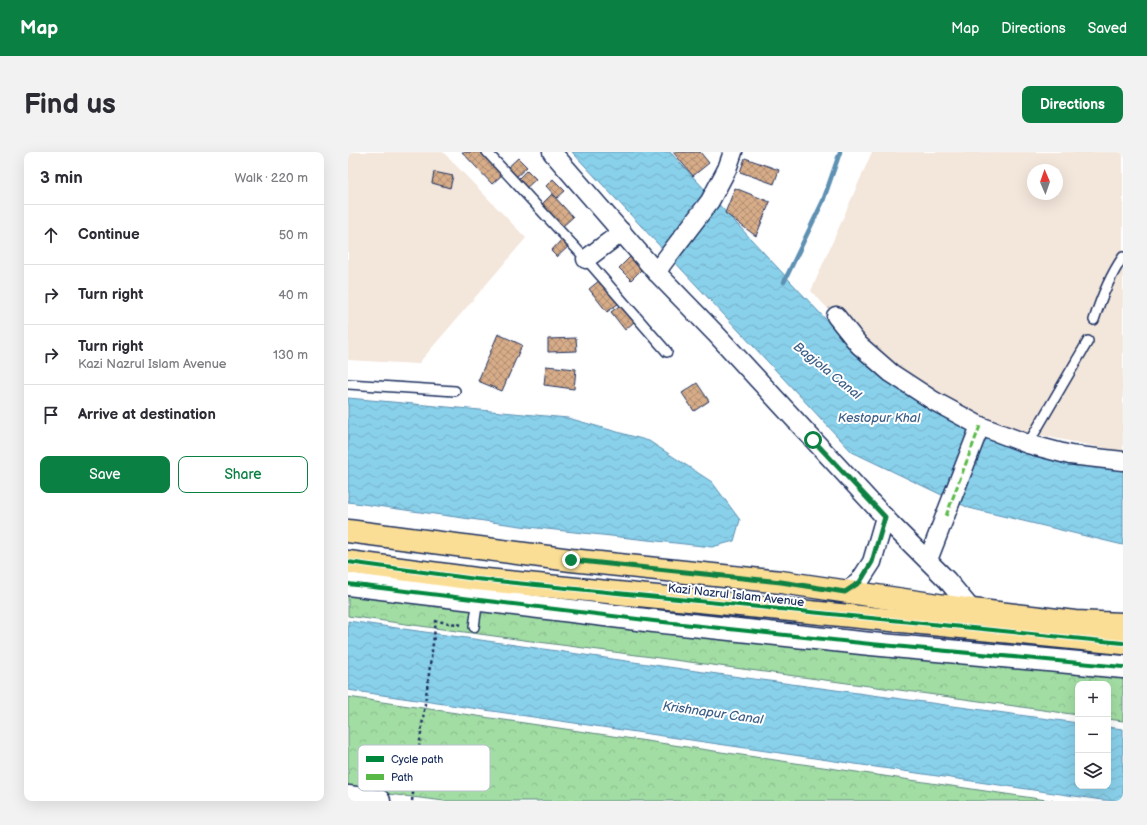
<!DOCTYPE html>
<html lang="en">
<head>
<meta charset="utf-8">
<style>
  :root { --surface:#fff; --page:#f2f2f3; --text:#2b2b33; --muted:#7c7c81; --line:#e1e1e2; --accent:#0b8043 }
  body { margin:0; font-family:"Balsamiq Sans",sans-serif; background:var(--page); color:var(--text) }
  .controls { position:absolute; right:12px; bottom:12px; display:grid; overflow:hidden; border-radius:8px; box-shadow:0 4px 16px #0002 }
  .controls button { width:36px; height:36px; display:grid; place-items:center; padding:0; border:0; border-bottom:1px solid var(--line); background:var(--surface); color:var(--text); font:20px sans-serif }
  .compass { position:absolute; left:679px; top:12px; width:36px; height:36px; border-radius:50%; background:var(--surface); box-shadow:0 4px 16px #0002; rotate:358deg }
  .stop { position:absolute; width:12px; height:12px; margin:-9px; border:3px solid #0b8043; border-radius:50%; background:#fff }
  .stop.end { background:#0b8043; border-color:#fff; box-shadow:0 1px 4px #0008 }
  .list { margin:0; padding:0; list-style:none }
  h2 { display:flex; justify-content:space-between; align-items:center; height:52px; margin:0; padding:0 16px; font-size:17px }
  h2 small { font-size:13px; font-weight:400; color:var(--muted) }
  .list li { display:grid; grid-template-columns:26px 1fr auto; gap:12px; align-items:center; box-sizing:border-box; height:60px; padding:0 16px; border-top:1px solid var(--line) }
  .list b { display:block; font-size:15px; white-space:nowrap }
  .list p { margin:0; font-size:13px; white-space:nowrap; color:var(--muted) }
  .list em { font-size:13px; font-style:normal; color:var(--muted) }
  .actions { display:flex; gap:8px; padding:12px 16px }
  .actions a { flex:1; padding:9px 0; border:1px solid var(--accent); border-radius:8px; text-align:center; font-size:14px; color:var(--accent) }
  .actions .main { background:var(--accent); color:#fff }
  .icon { flex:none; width:22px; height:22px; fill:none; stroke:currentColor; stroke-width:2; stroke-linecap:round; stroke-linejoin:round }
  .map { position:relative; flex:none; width:775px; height:649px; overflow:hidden; border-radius:8px }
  header { display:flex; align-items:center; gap:24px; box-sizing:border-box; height:56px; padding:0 20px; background:var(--accent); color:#fff }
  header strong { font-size:19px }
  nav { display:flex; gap:22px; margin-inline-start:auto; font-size:14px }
  .intro { display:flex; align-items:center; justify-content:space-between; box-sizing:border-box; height:96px; padding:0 24px }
  h1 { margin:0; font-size:28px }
  .button { padding:10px 18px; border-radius:8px; background:var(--accent); color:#fff; font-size:14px; font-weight:700 }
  main { display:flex; gap:24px; padding:0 24px }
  aside { flex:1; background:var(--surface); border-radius:8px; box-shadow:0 4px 16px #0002 }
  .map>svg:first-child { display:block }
</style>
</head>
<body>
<header>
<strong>Map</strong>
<nav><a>Map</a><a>Directions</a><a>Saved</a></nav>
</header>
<div class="intro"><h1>Find us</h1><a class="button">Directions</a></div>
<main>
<aside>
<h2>3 min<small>Walk · 220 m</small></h2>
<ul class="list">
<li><svg class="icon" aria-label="ahead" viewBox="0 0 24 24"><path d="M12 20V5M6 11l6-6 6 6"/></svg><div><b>Continue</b></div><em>50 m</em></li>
<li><svg class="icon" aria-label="right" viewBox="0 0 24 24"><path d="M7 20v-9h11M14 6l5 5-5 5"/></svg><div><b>Turn right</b></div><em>40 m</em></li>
<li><svg class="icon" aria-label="right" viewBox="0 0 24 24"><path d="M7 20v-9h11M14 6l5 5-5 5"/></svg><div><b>Turn right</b><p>Kazi Nazrul Islam Avenue</p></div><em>130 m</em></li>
<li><svg class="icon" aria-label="arrive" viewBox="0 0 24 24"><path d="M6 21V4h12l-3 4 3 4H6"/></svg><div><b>Arrive at destination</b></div></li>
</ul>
<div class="actions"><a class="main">Save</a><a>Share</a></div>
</aside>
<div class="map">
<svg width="775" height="649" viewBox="0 0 775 649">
  <defs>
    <pattern id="forest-crowns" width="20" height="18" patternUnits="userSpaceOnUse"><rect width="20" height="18" fill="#a2dda3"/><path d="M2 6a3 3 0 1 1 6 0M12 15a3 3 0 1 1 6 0" fill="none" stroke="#8bbe8f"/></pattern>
    <pattern id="water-waves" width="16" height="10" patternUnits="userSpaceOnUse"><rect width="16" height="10" fill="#89d0ea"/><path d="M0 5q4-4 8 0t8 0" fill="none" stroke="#76b3cb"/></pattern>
    <pattern id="building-cross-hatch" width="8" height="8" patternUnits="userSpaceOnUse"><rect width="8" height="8" fill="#d7ac88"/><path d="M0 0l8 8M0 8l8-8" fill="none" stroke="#ae8c72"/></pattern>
  </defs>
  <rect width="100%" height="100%" fill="#fff"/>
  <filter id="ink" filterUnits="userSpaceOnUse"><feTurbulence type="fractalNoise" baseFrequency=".025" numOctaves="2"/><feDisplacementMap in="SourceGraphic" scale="8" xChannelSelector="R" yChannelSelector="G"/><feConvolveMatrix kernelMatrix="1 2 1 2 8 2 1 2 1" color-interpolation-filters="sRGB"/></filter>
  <g filter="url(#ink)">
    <g fill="#f3e6db" fill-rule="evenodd">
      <polygon points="0,0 95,0 178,86 70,212 0,208"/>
      <path d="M524 0H775V300L632 271 530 209 463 139ZM685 18H709V42H685Z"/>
    </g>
    <g fill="url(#forest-crowns)" stroke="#5e8680">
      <path d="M0 429 775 517V569L760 567V532H730V563C487 528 243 498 0 464Z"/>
      <polygon points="0,545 705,649 96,649 0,637"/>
    </g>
    <g fill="url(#water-waves)" stroke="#5d90b2">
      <polygon points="224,0 322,0 483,173 619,276 775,310 775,393 621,356 504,300"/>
      <polygon points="0,246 220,266 301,289 364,330 392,368 386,389 364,395 180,375 0,350"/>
      <polygon points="0,469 355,520 730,571 730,634 760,634 760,575 775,577 775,649 754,648 0,538"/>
    </g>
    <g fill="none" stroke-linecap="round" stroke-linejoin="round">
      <polyline stroke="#5d90b2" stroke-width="4.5" points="436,130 475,49 492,0"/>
    </g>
    <g fill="url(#building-cross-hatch)" stroke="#1b2f5e">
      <polygon points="114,0 134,0 155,22 144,32"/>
      <polygon points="325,0 352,0 361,11 345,24"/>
      <polygon points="170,6 179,15 166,27 157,18"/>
      <polygon points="397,6 431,18 426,32 392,20"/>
      <polygon points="179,18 188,27 176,38 168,29"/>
      <polygon points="86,20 105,24 102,36 84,31"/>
      <polygon points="205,27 217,39 209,46 198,34"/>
      <polygon points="387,36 422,50 408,84 377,61"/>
      <polygon points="204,42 225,65 214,75 193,53"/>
      <polygon points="214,87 221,94 209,105 203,99"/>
      <polygon points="282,105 294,117 283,128 271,116"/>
      <polygon points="252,128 271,151 259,160 241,137"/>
      <polygon points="274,152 287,169 277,178 263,160"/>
      <polygon points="150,182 174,193 154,239 130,229"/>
      <polygon points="228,186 229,199 200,200 200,187"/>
      <polygon points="198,214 228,217 226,237 196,233"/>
      <polygon points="349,231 361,249 346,259 334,241"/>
    </g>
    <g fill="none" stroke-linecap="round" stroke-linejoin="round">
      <defs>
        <g id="lane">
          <polyline points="139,0 238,107 319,200"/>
          <path d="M746 168C753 146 762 124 775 105"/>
          <polyline points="0,232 107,239"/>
          <polyline points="680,292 740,189"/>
          <polyline points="126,475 130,447"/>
        </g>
        <g id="street">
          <polyline points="204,0 309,121 368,182 543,372 599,428 624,458"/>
          <polyline points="238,107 274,80"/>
          <polyline points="309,121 314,112 362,49 379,17 385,0"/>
          <polyline points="488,164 511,193 543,221 586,249 632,274 680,292 722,303 775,309"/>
          <polyline points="580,408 632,274"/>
          <polyline points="497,440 511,430 524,410 537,365"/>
        </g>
        <g id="secondary">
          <polyline points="0,432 306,469 523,492 775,515"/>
          <polyline points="0,645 31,649"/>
        </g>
        <g id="primary">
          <polyline points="0,379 223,408 433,430 624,458 727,470 775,472"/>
          <polyline points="0,410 128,427 775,491"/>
        </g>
      </defs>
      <use href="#lane" stroke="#1b2f5e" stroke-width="12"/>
      <use href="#street" stroke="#1b2f5e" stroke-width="21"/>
      <use href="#secondary" stroke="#1b2f5e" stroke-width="25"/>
      <use href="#primary" stroke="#1b2f5e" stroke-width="25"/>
      <polyline stroke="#1b2f5e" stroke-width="2.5" stroke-dasharray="3 3" stroke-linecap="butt" points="64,649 88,469 115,473"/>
      <use href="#lane" stroke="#fff" stroke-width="9"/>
      <use href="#street" stroke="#fff" stroke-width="18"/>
      <use href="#secondary" stroke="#fff" stroke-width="22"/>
      <use href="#primary" stroke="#fbde96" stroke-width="22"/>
      <polyline stroke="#58b947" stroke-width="3" stroke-dasharray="6 3" stroke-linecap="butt" points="598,364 632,274"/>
      <defs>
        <g id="cycleway">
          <polyline points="0,410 128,427 775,491"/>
          <polyline points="0,432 306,469 523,492 775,515"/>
        </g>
      </defs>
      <use href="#cycleway" stroke="#fff" stroke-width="6"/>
      <use href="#cycleway" stroke="#00873e" stroke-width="4"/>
    </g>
  </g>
  <g fill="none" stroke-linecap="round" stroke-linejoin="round" filter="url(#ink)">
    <polyline stroke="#0b8043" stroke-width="5" points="223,408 433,430 497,440 512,430 524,410 537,365 465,288"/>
  </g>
  <g text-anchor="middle" stroke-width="4" stroke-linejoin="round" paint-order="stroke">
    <g font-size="12" fill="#1b2f5e" stroke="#fff">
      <text transform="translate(388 443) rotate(6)" y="4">Kazi Nazrul Islam Avenue</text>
    </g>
    <g font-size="13" font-style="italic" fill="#3c5f88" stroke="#fff">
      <text transform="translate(480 218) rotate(39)" y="5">Bagjola Canal</text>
      <text x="531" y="270">Kestopur Khal</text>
      <text transform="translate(365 560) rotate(8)" y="5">Krishnapur Canal</text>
    </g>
  </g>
  <rect x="10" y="593" width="132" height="46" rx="6" fill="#fff" stroke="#bbc1cf" stroke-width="1"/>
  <rect x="18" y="604" width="18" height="6" fill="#00873e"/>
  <rect x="18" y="622" width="18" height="6" fill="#58b947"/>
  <g font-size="11" fill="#1b2f5e">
    <text x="43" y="611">Cycle path</text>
    <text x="43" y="629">Path</text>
  </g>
</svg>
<div class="controls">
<button>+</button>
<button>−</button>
<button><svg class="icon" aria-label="layers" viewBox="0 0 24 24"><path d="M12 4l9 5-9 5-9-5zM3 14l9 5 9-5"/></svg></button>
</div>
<svg class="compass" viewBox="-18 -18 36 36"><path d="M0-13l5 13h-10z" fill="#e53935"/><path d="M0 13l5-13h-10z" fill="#7c7c81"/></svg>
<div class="stop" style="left:465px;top:288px"></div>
<div class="stop end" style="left:223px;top:408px"></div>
</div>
</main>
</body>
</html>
